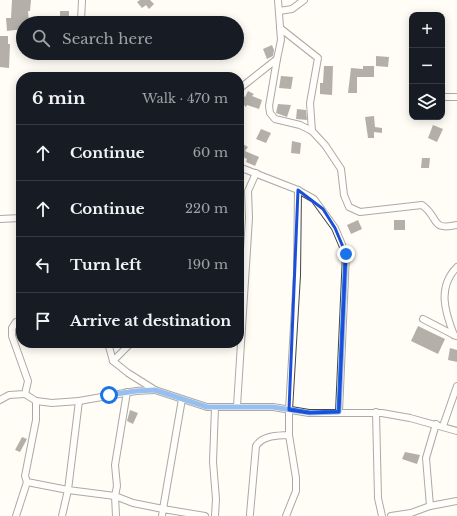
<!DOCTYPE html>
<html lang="en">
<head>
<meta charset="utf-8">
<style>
  :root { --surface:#171b24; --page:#242831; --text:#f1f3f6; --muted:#9ea1a6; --line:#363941 }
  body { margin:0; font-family:"Libre Baskerville",serif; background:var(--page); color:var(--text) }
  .controls { position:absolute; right:12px; top:12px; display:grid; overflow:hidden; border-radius:8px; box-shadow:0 2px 10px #0003 }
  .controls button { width:36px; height:36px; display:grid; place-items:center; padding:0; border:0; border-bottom:1px solid var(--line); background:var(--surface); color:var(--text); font:20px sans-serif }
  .stop { position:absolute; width:12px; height:12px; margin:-9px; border:3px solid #1a73e8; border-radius:50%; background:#fff }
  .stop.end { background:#1a73e8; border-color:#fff; box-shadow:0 1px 4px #0008 }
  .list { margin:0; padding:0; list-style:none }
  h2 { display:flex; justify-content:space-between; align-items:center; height:52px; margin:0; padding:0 16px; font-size:17px }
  h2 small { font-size:13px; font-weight:400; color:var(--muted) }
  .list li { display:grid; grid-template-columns:26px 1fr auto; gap:12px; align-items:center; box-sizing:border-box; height:56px; padding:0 16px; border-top:1px solid var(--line) }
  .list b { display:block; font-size:15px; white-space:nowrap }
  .list em { font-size:13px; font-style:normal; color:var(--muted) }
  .icon { flex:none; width:22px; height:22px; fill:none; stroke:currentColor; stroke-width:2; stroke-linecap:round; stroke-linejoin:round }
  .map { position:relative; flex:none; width:457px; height:516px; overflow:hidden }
  .search { position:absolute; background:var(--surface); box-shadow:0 2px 10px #0003; left:16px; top:16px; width:228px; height:44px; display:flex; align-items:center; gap:10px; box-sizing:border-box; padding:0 14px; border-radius:22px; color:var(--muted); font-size:15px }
  .panel { position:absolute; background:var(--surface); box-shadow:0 2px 10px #0003; left:16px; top:72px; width:228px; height:276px; border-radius:16px }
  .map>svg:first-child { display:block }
</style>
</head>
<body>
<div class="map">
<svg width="457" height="516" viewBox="0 0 457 516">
  <rect width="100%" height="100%" fill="#fffdf5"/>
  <g fill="#5a524d">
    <polygon points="12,0 31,0 30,11 28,11 29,23 23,23 23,29 7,31 6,18 11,18"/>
    <polygon points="140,0 150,0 154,4 149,9 146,5 142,8 137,2"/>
    <rect x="60" y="11" width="9" height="12"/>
    <polygon points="0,36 8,36 8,44 10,44 9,68 0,67"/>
    <polygon points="272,45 274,50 273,56 267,59 263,49"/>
    <polygon points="376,56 389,57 388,67 376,66"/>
    <polygon points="324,66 333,66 332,95 320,94 320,83 323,83"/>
    <polygon points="363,66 374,66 374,77 357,77 357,93 348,93 351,68 363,69"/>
    <polygon points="281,76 293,77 291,89 279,88"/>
    <polygon points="248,91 254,94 252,96 262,100 259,109 247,105 246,107 243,104 239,109 239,93 245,97"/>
    <polygon points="278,104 291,105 287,117 276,113"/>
    <polygon points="297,109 306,110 307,120 296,119"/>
    <polygon points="374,116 375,127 382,128 382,133 374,132 374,138 368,138 365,117"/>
    <polygon points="433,125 443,129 437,142 428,138"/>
    <polygon points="261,129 271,133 266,143 256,139"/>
    <polygon points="292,141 301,143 300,154 291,153"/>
    <polygon points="239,142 248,147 245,151 259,157 255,166 246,162 247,159 239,155"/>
    <polygon points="422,158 430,158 429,168 421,168"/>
    <polygon points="358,220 362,229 351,234 347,225"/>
    <rect x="394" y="220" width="11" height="10"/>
    <polygon points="418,326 445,339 438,354 411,341"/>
    <polygon points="450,348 457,350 457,362 448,360"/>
    <polygon points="130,410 138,413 133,424 127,421"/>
    <polygon points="22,437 27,439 20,452 15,450"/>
    <polygon points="405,452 420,455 417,464 402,459"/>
  </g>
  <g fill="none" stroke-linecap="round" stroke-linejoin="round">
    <defs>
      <g id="minor">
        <polyline points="279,11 292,9 304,0"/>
        <polyline points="81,22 82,0"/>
        <polyline points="280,28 318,58 310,103 312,131"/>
        <path d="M277 59 269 106 270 113 275 119 300 125 312 131 325 145 341 169 344 195 349 207 360 212 422 205C440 218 430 231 457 225"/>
        <polyline points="239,89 277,59 281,40 278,0"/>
        <polyline points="442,97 457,97"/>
        <polyline points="239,167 298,190 314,199 335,228 346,254 339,412"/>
        <polyline points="0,219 21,218"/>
        <polyline points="423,319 456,336"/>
        <path d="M454 335C445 312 437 287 457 267"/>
        <polyline points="108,343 113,361 128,373 155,390 207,407 273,407 309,413 382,413 410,418 457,431"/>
        <polyline points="113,361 131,343"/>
        <polyline points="127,392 115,465 117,486 115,496 133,503 163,509 182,399"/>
        <polyline points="25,394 36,401 52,403 79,401 136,391 155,390"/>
        <polyline points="0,400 9,395 25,394 28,381 12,336 12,328 16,322 21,320"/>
        <polyline points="36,401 36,420 25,476 27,482 68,490 62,516"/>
        <polyline points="79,401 68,490 115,496 116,516"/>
        <polyline points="237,406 249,218 248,191 256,173"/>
        <polyline points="215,407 213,462 216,499 215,516"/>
        <polyline points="376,412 378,498 382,516"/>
        <polyline points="443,426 457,386"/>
        <polyline points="430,506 426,458 436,424"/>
        <path d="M250 514 256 446C263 435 277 436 289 435"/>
        <polyline points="16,516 27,482"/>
        <polyline points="162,516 163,509 205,516"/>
        <polyline points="286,516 296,491 296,478 289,435 289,410 297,275 298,190"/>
        <polyline points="391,516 411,513 430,506 457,501"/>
      </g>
    </defs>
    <use href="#minor" stroke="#444" stroke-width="8"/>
    <use href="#minor" stroke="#fff" stroke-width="6"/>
  </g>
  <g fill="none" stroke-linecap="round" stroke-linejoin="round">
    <polyline stroke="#1a73e8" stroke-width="5" points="109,395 136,391 155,390 207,407 273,407 310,413 339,412 346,254"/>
  </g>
  <path d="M0 0H457V516H0ZM298 190 323 209 335 228 346 254 339 412 309 413 289 410Z" fill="#fffdf5" fill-opacity=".55" fill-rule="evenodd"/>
  <path fill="none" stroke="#1d4ed8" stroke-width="3" stroke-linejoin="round" d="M298 190 323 209 335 228 346 254 339 412 309 413 289 410Z"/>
</svg>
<div class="controls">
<button>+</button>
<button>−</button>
<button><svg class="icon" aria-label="layers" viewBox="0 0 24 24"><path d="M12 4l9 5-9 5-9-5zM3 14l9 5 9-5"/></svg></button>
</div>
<div class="stop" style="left:109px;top:395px"></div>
<div class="stop end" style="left:346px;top:254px"></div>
<div class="search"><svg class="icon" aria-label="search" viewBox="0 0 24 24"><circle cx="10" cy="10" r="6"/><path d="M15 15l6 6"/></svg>Search here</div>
<section class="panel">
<h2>6 min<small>Walk · 470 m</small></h2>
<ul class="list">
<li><svg class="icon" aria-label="ahead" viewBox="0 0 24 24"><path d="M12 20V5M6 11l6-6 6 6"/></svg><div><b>Continue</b></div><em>60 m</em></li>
<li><svg class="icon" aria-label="ahead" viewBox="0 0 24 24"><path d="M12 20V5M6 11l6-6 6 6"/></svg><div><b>Continue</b></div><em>220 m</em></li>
<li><svg class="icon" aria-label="left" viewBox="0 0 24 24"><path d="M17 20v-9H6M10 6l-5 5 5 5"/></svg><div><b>Turn left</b></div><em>190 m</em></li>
<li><svg class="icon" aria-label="arrive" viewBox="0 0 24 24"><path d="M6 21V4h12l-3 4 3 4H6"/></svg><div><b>Arrive at destination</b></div></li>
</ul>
</section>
</div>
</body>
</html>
